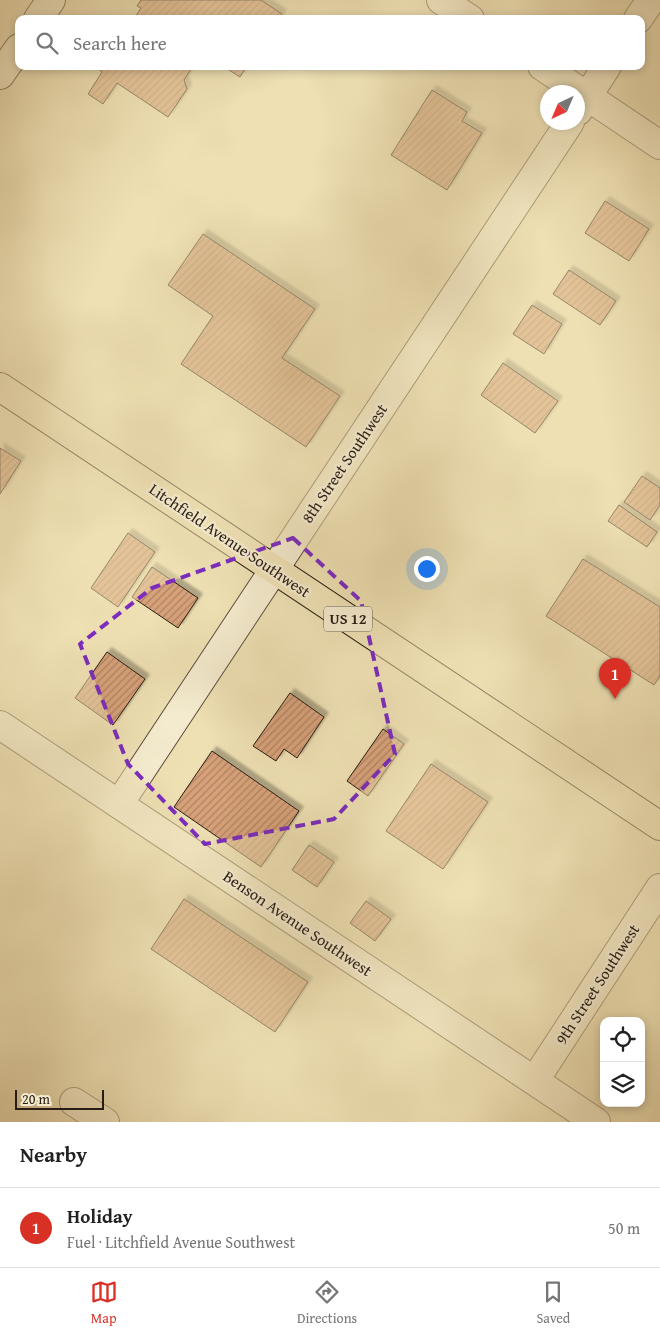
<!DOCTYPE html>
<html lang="en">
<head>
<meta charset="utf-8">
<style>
  :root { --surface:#fff; --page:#f2f2f2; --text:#222; --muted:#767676; --line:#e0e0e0; --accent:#d93025 }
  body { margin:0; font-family:"Gentium Book Plus",serif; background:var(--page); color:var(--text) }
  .controls { position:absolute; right:15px; bottom:15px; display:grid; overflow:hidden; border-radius:10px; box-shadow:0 2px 8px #0003 }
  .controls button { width:45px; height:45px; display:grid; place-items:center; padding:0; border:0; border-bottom:1px solid var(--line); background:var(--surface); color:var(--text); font:25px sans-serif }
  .compass { position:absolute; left:540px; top:85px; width:45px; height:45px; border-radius:50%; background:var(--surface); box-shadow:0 2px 8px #0003; rotate:224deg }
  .scale { position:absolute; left:15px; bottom:12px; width:89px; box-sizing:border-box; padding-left:5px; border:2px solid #281c14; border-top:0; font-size:14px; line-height:18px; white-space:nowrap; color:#281c14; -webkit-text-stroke:4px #f4ebce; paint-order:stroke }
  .you { position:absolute; left:426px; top:568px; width:18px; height:18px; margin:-12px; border:4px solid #fff; border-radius:50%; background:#1a73e8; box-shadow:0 0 0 8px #1a73e833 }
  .badge { display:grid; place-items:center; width:32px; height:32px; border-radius:50%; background:var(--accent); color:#fff; font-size:16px; font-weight:700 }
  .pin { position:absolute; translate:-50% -41px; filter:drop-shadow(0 1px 2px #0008) }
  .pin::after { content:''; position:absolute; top:26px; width:18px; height:15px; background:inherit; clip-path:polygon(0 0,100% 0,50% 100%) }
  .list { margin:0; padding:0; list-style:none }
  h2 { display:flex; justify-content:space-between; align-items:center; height:65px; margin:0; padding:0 20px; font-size:21px }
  h2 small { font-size:16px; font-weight:400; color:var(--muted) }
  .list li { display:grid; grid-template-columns:32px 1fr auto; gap:15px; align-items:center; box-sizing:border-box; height:80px; padding:0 20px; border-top:1px solid var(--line) }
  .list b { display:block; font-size:19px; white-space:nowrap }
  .list p { margin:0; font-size:16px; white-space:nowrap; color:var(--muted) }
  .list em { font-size:16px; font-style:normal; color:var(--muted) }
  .icon { flex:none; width:28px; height:28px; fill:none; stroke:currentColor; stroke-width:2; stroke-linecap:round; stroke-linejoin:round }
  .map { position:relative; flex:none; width:660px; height:1122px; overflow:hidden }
  .search { position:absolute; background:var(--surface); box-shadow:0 2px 8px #0003; left:15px; right:15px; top:15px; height:55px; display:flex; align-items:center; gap:12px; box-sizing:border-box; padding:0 18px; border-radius:10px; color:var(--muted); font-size:19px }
  .sheet { height:145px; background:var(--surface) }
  nav { display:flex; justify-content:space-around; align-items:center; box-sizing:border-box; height:70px; border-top:1px solid var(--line); background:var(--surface); font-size:14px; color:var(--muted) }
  nav a { display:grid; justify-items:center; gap:2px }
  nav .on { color:var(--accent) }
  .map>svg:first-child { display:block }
</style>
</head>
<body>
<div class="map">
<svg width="660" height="1122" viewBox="0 0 660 1122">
  <defs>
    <pattern id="building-hatch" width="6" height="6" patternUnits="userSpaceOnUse" patternTransform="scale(1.25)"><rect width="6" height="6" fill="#d7a179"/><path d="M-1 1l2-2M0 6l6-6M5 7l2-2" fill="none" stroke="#ae8262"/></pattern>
    <filter id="shadow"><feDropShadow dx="4.5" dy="-4.5" stdDeviation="1" flood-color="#0004"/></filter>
  </defs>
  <rect width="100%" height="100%" fill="#eee0b3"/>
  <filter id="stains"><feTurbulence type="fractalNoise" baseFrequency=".004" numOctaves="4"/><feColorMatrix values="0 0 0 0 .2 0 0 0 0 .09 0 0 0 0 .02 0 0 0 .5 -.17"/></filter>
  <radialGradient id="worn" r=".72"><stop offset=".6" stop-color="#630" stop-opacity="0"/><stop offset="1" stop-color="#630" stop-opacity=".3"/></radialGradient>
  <g fill="url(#building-hatch)" stroke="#281c14" filter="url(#shadow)">
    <polygon points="141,0 261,0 282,14 279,19 134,19 141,8 137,6"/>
    <polygon points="193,66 184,80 187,89 168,117 117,83 103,104 88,94 102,72 95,66"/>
    <polygon points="223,66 247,66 240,77"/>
    <polygon points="432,90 467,112 462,121 482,133 447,190 391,155"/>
    <polygon points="605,201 649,229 629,261 585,233"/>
    <polygon points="203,234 315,309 282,358 340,396 306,447 181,364 213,316 168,285"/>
    <polygon points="569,270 616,301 600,325 553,294"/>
    <polygon points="532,305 562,324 544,354 513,334"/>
    <polygon points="503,363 558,401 535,433 481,395"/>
    <polygon points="0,448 21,461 0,494"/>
    <polygon points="642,476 660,488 660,505 650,520 624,502"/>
    <polygon points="619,505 657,532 647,547 608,521"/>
    <polygon points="128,533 155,552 118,607 91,588"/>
    <polygon points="583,559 660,607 660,676 654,685 546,616"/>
    <polygon points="152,567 198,598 178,628 132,597"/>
    <polygon points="107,652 145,679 113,725 75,698"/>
    <polygon points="290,693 324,717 297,758 284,749 276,761 253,746"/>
    <polygon points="383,729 404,744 368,796 347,781"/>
    <polygon points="212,751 299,811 261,867 174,807"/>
    <polygon points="431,764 488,802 443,869 386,831"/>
    <polygon points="309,845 334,862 317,887 292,870"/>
    <polygon points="184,899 308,982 275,1032 151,949"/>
    <polygon points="366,901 391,919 375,941 350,923"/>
  </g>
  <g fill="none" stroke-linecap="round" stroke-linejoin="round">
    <defs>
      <g id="street">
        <polyline points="441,0 470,19"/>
        <polyline points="638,19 651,0"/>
        <polyline points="542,66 660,145"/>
        <polyline points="578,111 607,66"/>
        <polyline points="0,725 596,1122"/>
        <polyline points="119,804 570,122"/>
        <polyline points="535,1080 660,888"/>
        <polyline points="74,1102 105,1122"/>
      </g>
      <g id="secondary">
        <polyline points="38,19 51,0"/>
        <polyline points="0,75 19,48"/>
      </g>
      <polyline id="highway" points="0,387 660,826"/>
    </defs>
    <use href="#street" stroke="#5a4d3c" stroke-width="30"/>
    <use href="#secondary" stroke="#281c14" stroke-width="30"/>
    <use href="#highway" stroke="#281c14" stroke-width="30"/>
    <use href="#street" stroke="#f4ebce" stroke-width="28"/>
    <use href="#secondary" stroke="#f4ebce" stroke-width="28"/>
    <use href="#highway" stroke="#eee0b3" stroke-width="28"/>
  </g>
  <path d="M0 0H660V1122H0ZM293 538 361 601 395 754 334 819 205 844 128 764 80 644 152 588Z" fill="#eee0b3" fill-opacity=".55" fill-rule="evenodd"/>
  <path fill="none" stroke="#7b2cbf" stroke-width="4" stroke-dasharray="10 6" stroke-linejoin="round" d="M293 538 361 601 395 754 334 819 205 844 128 764 80 644 152 588Z"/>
  <g text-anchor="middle" stroke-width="4.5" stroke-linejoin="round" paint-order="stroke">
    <rect fill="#f4ebce" stroke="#655a4c" stroke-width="1" x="324" y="606.5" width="48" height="25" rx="4"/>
    <g font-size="15" font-weight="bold" fill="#281c14">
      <text x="348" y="624">US 12</text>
    </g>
    <g font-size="16" fill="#281c14" stroke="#f4ebce">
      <text transform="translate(344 463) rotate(-56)" y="6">8th Street Southwest</text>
      <text transform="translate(230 540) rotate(34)" y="6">Litchfield Avenue Southwest</text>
      <text transform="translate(298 923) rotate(34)" y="6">Benson Avenue Southwest</text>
      <text transform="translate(597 984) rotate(-57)" y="6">9th Street Southwest</text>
    </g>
  </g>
  <rect width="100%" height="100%" filter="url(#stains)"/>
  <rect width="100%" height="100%" fill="url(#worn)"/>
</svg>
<div class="controls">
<button><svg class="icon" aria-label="locate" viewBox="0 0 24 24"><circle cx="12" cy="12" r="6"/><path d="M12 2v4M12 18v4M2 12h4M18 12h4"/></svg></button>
<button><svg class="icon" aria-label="layers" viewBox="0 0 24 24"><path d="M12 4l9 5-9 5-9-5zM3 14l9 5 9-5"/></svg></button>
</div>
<svg class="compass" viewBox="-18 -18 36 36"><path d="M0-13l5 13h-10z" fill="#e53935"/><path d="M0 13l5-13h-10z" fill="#767676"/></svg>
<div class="scale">20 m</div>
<div class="you"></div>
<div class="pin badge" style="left:615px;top:699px">1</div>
<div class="search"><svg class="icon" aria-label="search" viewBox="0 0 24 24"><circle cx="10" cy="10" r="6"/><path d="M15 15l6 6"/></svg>Search here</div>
</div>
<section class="sheet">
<h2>Nearby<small></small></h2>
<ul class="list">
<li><span class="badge">1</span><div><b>Holiday</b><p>Fuel · Litchfield Avenue Southwest</p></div><em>50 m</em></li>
</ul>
</section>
<nav>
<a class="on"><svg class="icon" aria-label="map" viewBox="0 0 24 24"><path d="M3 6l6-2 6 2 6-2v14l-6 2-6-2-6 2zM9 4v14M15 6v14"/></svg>Map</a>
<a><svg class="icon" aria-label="directions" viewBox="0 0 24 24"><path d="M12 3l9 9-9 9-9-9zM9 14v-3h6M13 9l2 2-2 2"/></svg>Directions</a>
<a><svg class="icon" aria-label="saved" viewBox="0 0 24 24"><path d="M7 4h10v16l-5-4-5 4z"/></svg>Saved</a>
</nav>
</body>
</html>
